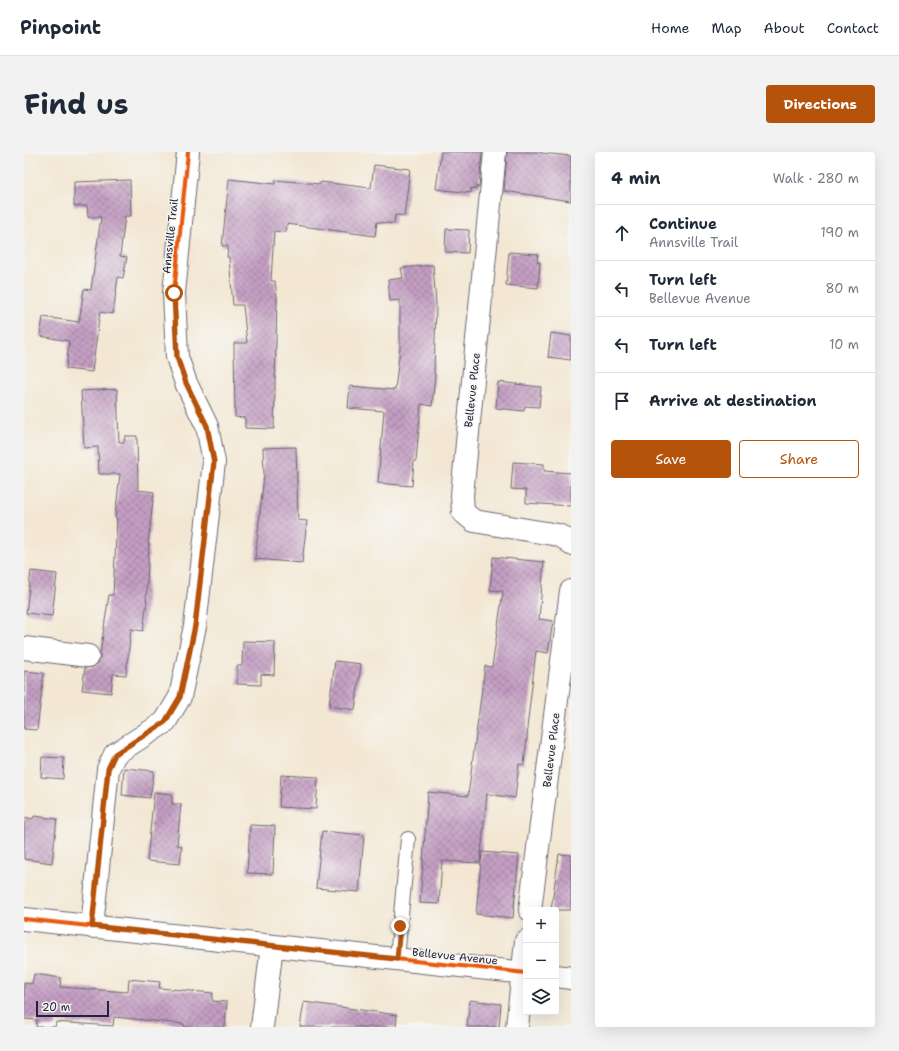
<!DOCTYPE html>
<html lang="en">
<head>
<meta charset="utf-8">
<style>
  :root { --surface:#fff; --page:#f2f2f3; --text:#1f2937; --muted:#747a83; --line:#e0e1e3; --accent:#b45309 }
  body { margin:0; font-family:"Shantell Sans",sans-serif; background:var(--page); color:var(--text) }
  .controls { position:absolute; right:12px; bottom:12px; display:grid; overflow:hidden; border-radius:4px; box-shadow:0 4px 16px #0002 }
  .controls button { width:36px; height:36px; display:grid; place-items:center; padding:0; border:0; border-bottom:1px solid var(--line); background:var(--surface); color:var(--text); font:20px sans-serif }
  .scale { position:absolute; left:12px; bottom:10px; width:73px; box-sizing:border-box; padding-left:4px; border:2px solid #22223b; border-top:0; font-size:11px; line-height:14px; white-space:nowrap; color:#22223b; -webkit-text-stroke:3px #f6f6f2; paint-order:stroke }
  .stop { position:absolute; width:12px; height:12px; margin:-9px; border:3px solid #b45309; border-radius:50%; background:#fff }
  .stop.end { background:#b45309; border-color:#fff; box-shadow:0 1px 4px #0008 }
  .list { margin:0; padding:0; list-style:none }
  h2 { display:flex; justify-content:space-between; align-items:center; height:52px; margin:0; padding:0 16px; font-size:17px }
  h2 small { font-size:13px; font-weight:400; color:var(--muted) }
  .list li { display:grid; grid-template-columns:26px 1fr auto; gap:12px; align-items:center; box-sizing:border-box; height:56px; padding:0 16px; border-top:1px solid var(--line) }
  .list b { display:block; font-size:15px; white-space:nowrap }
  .list p { margin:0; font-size:13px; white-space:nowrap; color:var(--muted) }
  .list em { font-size:13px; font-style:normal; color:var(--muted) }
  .actions { display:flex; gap:8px; padding:12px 16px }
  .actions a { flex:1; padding:9px 0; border:1px solid var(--accent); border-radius:4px; text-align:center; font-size:14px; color:var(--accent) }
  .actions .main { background:var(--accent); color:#fff }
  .icon { flex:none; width:22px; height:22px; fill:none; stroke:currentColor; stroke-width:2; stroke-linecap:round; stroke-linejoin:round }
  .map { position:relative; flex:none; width:547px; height:875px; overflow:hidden; border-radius:4px }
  header { display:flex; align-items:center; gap:24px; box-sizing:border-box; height:56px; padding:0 20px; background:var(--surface); border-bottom:1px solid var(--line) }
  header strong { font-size:19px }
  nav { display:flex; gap:22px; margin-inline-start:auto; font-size:14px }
  .intro { display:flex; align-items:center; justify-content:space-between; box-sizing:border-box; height:96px; padding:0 24px }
  h1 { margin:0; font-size:28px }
  .button { padding:10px 18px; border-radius:4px; background:var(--accent); color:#fff; font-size:14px; font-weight:700 }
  main { display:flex; gap:24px; padding:0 24px }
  aside { flex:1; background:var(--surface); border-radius:4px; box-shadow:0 4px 16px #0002 }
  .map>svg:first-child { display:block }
</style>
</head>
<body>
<header>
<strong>Pinpoint</strong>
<nav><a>Home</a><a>Map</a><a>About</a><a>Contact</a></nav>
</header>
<div class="intro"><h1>Find us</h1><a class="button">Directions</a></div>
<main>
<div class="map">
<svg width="547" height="875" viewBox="0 0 547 875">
  <defs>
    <pattern id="building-cross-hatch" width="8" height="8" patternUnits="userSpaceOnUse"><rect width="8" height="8" fill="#c49fc3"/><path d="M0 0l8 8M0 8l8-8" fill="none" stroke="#9f81a0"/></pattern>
  </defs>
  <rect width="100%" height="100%" fill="#f6f6f2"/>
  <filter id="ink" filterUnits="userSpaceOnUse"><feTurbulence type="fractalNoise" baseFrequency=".025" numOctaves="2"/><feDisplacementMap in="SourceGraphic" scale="8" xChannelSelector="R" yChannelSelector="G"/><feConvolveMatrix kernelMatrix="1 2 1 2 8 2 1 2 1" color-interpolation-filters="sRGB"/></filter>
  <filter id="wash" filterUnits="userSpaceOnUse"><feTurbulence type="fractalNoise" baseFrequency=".012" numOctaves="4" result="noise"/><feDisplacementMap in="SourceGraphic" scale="16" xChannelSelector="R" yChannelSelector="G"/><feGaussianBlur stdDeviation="0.9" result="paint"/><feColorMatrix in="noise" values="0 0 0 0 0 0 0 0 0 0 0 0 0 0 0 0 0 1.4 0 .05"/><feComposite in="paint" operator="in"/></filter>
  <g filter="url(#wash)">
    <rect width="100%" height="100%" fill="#f3e7d3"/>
    <g id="blocks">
      <g fill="url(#building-cross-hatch)">
        <polygon points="417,0 458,0 455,35 452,34 452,37 447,36 447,41 412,37"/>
        <polygon points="483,0 517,0 517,1 547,4 547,49 533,47 480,39"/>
        <polygon points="350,13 386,17 380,64 371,63 370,72 353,70 351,84 263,72 262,80 250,79 247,129 251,129 253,146 250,277 221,276 221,266 211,265 210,191 223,191 219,153 209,153 205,105 203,105 204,94 198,94 205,27 251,32 251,28 296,32 297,30 347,36"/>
        <polygon points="106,28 107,64 101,64 96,104 103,105 99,126 94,125 89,162 76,160 68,220 42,217 45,189 16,184 19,165 55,170 60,137 67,138 77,65 64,65 63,54 50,54 50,30"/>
        <polygon points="422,77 445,78 444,101 421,100"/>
        <polygon points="485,100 514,102 513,110 516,110 514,136 482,133"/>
        <polygon points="409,113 412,152 410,222 411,222 408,254 397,252 392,309 390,309 388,334 354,331 360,259 324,256 326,234 371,238 376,196 376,148 366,149 364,128 379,126 377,116"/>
        <polygon points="527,181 547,184 547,208 524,205"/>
        <polygon points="474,230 517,235 515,255 501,254 500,259 472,256"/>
        <polygon points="93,237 95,290 100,290 101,284 113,284 114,338 130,340 124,392 125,392 122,449 123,449 119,479 107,477 102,523 89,522 87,541 58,538 61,516 69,515 74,511 76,506 76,502 85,443 89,443 93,366 91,366 96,322 75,322 74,295 60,296 57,239"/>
        <polygon points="272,295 274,368 283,369 278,411 231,407 240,323 239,296"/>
        <polygon points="489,310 520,312 520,319 547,321 547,354 502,351 502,338 487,337"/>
        <polygon points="469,405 520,410 515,467 529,469 524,501 512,499 503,576 504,576 500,613 495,612 491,646 463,642 456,711 418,709 415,752 396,751 404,640 444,644 461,514 468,515 479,439 466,438"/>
        <polygon points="7,419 33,422 28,464 2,461"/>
        <polygon points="219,489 251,490 250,523 237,522 237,533 213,532 213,514 218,514"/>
        <polygon points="311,509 337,512 331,558 305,554"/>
        <polygon points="0,519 20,521 13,578 0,577"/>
        <polygon points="18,605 40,606 39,627 17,625"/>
        <polygon points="100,616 130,619 126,646 98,643"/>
        <polygon points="257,623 294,625 292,657 255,655"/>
        <polygon points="130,640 148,642 148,652 157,652 153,693 158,694 156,712 123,709"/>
        <polygon points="10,664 33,667 28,711 0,707 0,665 9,667"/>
        <polygon points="226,673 251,674 249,722 223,721"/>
        <polygon points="298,679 340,683 335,740 292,736"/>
        <polygon points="458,700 495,703 489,766 452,762"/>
        <polygon points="535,702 547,703 547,758 527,758"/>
        <polygon points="10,822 37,826 36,835 104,840 105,827 136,830 135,836 189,841 188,849 203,850 201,875 160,875 160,872 90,865 89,874 32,870 31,875 12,875 13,868 0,867 0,831 8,832"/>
        <polygon points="446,848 477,852 475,875 443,875"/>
        <polygon points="280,850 373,863 372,875 276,875"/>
      </g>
    </g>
  </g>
  <g filter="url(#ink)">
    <use href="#blocks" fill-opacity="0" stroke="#6b6770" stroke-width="1"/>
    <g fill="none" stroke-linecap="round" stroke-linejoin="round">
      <defs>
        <polyline id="lane" points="373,807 384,687"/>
        <g id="street">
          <polyline points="471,0 438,343 439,360 450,369 534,383 547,390 547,392"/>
          <polyline points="0,496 64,504"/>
          <polyline points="506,758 547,439"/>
          <polyline points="0,767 502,821"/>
          <polyline points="68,775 84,617 91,602 141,570 156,545 171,474 190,310 183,274 162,231 153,205 150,141 164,0"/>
          <polyline points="532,824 547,826"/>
          <polyline points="238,875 248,794"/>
          <polyline points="493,875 502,789"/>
        </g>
      </defs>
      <use href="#lane" stroke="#6b6770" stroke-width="16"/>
      <use href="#street" stroke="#6b6770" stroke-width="24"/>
      <use href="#lane" stroke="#fff" stroke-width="14"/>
      <use href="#street" stroke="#fff" stroke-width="22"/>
      <defs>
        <g id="cycleway">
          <polyline points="0,767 502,821"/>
          <polyline points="68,775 84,617 91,602 141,570 156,545 171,474 190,310 183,274 162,231 153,205 150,141 164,0"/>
        </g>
      </defs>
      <use href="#cycleway" stroke="#f6f6f2" stroke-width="6"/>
      <use href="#cycleway" stroke="#e8590c" stroke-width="4"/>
    </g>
  </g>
  <g fill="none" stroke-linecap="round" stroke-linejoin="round" filter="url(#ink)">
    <polyline stroke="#b45309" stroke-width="5" points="150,141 153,205 162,231 183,274 190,310 171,474 156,545 141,570 91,602 84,617 68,774 373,807 376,774"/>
  </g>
  <g text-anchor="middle" stroke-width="3" stroke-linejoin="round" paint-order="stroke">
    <g font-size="11" fill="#22223b" stroke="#f6f6f2">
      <text transform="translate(146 84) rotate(-84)" y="4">Annsville Trail</text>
      <text transform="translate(448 238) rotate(-84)" y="4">Bellevue Place</text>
      <text transform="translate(527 598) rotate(-83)" y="4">Bellevue Place</text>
      <text transform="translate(431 804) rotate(6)" y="4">Bellevue Avenue</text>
    </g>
  </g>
</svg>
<div class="controls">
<button>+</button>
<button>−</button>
<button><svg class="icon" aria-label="layers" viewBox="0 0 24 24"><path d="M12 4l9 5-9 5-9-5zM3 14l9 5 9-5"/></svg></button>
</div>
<div class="scale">20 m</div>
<div class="stop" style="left:150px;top:141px"></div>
<div class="stop end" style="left:376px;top:774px"></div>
</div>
<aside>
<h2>4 min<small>Walk · 280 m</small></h2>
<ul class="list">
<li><svg class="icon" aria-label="ahead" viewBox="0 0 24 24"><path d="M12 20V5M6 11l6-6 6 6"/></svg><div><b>Continue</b><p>Annsville Trail</p></div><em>190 m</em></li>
<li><svg class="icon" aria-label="left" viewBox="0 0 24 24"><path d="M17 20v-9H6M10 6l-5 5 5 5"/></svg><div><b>Turn left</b><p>Bellevue Avenue</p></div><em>80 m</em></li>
<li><svg class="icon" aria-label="left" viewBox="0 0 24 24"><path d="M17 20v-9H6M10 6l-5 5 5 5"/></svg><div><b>Turn left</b></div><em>10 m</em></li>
<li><svg class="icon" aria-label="arrive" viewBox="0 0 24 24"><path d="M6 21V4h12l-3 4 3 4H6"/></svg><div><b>Arrive at destination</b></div></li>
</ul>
<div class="actions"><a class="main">Save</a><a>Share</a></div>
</aside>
</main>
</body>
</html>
